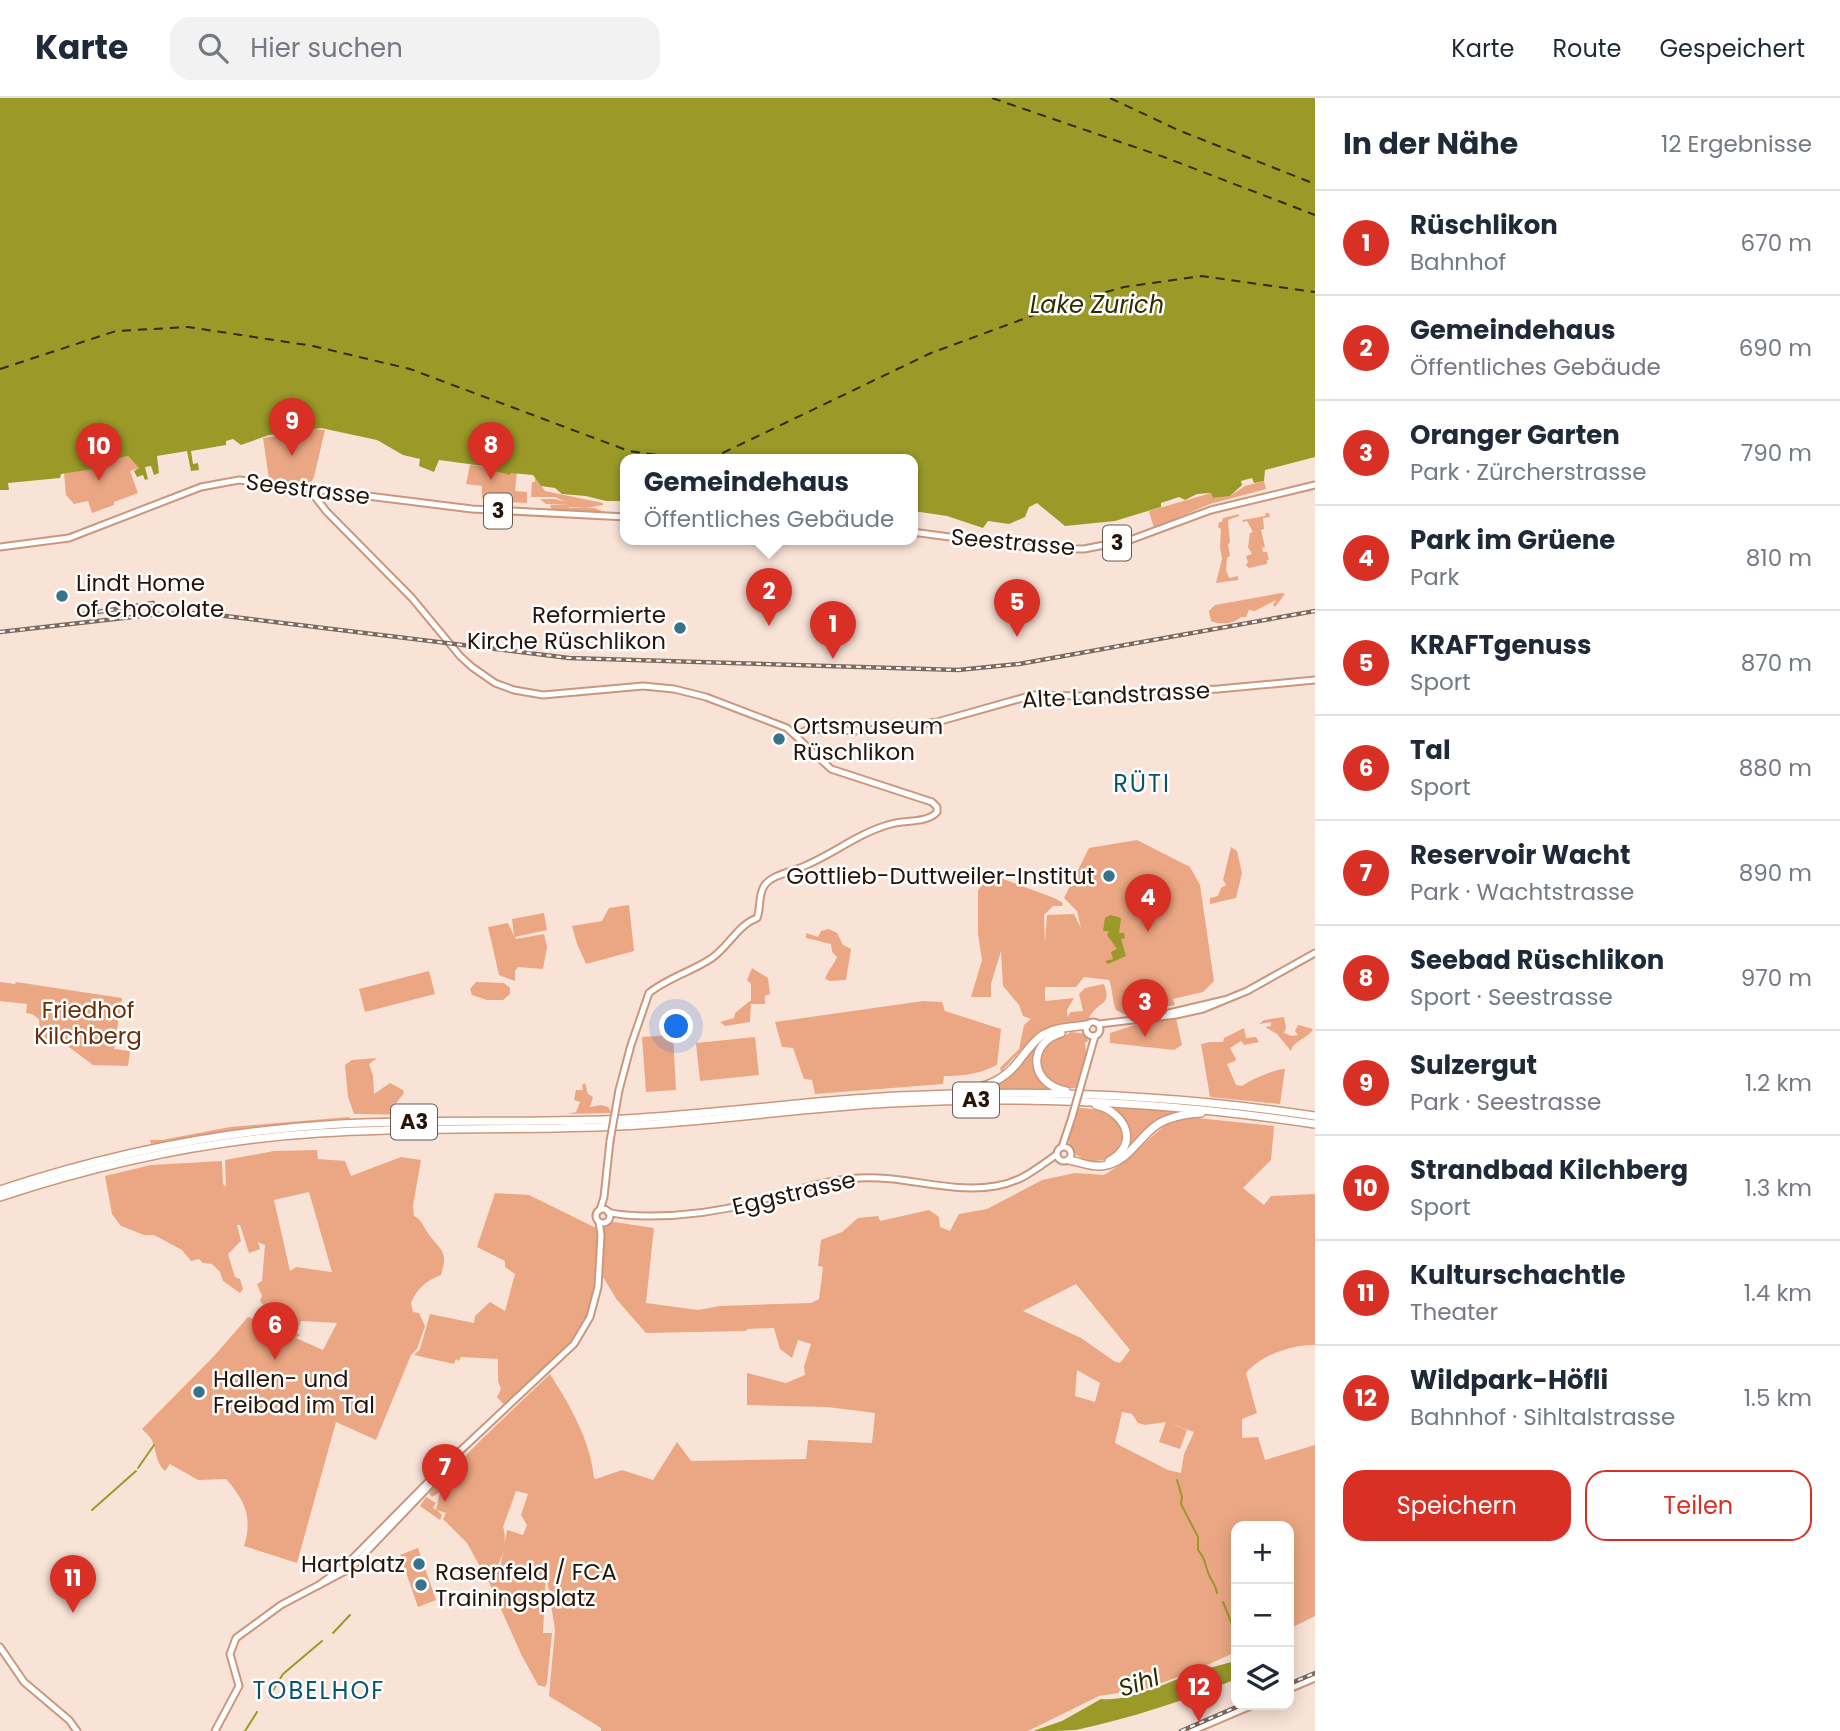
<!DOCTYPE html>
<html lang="de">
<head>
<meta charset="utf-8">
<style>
  :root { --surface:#fff; --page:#f2f2f3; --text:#1f2937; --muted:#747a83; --line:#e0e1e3; --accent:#d93025 }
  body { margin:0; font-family:Poppins,sans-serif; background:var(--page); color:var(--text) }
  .controls { position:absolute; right:21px; bottom:21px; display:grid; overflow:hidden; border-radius:14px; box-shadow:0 4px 18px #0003 }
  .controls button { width:63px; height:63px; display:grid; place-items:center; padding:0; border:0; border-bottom:2px solid var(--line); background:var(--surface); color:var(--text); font:35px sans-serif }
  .you { position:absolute; left:677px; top:929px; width:24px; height:24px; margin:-18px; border:5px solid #fff; border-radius:50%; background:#1a73e8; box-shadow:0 0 0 10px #1a73e833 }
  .badge { display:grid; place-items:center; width:46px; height:46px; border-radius:50%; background:var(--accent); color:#fff; font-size:23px; font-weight:700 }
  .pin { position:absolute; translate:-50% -58px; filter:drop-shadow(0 2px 4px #0008) }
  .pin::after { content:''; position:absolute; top:37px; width:24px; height:21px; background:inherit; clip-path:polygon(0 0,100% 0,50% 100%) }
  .popup { position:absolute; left:620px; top:356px; width:298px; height:91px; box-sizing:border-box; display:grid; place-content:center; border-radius:14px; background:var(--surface); filter:drop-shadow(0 2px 5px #0005); font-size:23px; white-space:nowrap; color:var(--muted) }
  .popup b { font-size:26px; color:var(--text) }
  .popup::after { content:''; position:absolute; left:50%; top:100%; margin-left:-14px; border:14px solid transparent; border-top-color:var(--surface) }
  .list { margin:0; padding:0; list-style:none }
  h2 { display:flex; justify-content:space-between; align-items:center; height:91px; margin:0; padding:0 28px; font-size:30px }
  h2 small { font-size:23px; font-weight:400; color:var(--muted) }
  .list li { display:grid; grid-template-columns:46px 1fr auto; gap:21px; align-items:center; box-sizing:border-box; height:105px; padding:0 28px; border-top:2px solid var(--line) }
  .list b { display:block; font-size:26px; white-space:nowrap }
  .list p { margin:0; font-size:23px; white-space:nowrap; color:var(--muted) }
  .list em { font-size:23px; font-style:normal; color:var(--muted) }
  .actions { display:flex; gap:14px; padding:21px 28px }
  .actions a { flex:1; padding:16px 0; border:2px solid var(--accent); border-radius:21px; text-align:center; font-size:24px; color:var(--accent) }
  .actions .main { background:var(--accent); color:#fff }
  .icon { flex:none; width:38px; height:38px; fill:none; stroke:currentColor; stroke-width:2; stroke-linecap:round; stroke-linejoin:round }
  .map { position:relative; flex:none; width:1315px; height:1633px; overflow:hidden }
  header { display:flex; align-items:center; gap:42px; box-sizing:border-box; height:98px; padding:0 35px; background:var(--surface); border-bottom:2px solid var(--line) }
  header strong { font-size:33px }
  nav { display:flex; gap:38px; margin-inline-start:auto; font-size:24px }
  .search { width:490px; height:63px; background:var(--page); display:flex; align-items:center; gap:18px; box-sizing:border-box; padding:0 24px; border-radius:21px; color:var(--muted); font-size:26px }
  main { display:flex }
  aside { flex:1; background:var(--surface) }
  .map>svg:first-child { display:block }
</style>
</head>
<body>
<header>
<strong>Karte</strong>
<div class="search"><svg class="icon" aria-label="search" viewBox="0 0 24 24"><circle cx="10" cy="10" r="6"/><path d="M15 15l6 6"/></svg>Hier suchen</div>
<nav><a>Karte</a><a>Route</a><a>Gespeichert</a></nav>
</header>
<main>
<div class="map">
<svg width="1315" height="1633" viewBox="0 0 1315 1633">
  <rect width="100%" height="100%" fill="#f9e3d7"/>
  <g fill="#eba783" fill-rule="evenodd">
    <polygon points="315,331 325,332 314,379 310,386 282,383 280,380 279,382 269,381 263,340 298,335"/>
    <polygon points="128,358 139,370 130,373 138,395 114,404 114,407 92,415 88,403 74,406 66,397 64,375 92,370"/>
    <polygon points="470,367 490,370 490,372 510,377 511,375 517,375 515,393 527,394 527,405 488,403 488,400 482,400 482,388 466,386"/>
    <polygon points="535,380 545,393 603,405 603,407 586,410 569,409 570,410 595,410 607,415 552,412 550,407 570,407 546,406 540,401 555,401 566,404 555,399 531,399 532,384 535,384"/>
    <polygon points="1264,383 1266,391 1210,406 1154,430 1149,413 1211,395 1213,400 1230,398 1245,388"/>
    <polygon points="1266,415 1269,415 1270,419 1263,420 1264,431 1261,432 1265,449 1262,450 1263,454 1267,454 1269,462 1267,462 1267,466 1249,470 1246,467 1248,464 1246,458 1252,456 1248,449 1250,435 1253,434 1247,423 1242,424 1243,422 1265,418"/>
    <polygon points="1239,416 1239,418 1228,422 1230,445 1228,446 1230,458 1227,460 1226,472 1229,480 1238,478 1238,482 1216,485 1222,461 1220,449 1221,431 1218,429 1219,424 1222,424 1223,420"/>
    <path d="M1281 495 1285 496 1275 509 1273 507 1276 502 1255 513 1249 512 1246 519H1241C1234 526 1220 527 1211 523L1209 513 1215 507Z"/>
    <path d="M1137 742 1190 769 1200 787 1214 883 1203 894 1173 901 1175 907 1124 916 1116 912C1112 903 1113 892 1109 882L1084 879 1076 889H1045V903L1074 900 1067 912V919L1071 914 1083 913 1079 896 1085 890 1104 886C1111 906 1103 902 1093 914 1090 917 1089 921 1086 924L1056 929 1037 935 1001 974 1000 970 1019 951 1024 927 1031 921 1023 918 1019 907 1003 888 1001 853 991 886V899H971L982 862 978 836V793L987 775 1054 800 1063 805 1062 808H1053L1044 817 1045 845 1047 817 1074 816 1081 830 1077 813 1064 800 1089 750Z"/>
    <polygon points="1231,749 1237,753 1242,775 1236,800 1210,806 1210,800 1218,798 1221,790 1226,787 1223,782"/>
    <polygon points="629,807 634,853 586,866 577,846 572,828 602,823 609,810"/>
    <polygon points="544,815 547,832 515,839 516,841 544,836 547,849 543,871 518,869 515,873 515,883 499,877 488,829 508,825 514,838 512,821"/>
    <path d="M829 831 837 835 843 847 851 851 846 882 830 883 825 881C828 872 834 867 837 859L832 854 831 846 806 840V835L818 839 821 833Z"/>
    <polygon points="752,870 768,880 770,896 765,898 765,906 751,906 750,924 725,928 720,924 734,920 735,915 751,902 751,886 747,882"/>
    <polygon points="429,873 435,896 365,914 359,891"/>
    <polygon points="0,884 15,886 16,884 122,900 114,951 130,953 128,968 93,967 65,946 40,939 39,921 32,916 26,915 27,906 0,903"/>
    <polygon points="476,884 504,885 510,890 510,896 503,902 487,902 472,897 470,891"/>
    <path d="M923 903 942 904 945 913 1001 931 997 967C979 976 964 978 944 978L943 986 815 996 812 982 804 981 793 950 782 949 775 924Z"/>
    <path d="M1284 919 1286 930 1284 935 1292 938 1298 937 1295 933 1298 927 1313 931C1308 941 1295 941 1291 953L1277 936 1265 929 1271 928V924L1259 926 1264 922Z"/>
    <polygon points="1176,920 1182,947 1174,952 1110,945 1110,935 1138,926"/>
    <path d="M1244 930 1246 940 1256 939 1259 944 1244 947 1241 943 1230 950 1236 961 1235 963 1227 966 1236 987 1242 988C1248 983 1277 970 1285 971L1280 1006 1210 999 1201 946 1210 944H1223L1224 940Z"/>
    <polygon points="1062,933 1039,948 1039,979 1048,991 978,992 992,986 1043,939"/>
    <path d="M1071 934 1086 936 1088 943 1085 945 1086 955 1076 990C1070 990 1064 990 1059 988 1042 982 1032 961 1046 946 1052 940 1065 938 1071 934Z"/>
    <polygon points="673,937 676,992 646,994 642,939"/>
    <polygon points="755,939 759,977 700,983 696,945"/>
    <polygon points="377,960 369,966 373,978 374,996 390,985 403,992 404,995 393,1009 430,1009 429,1017 354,1016 348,999 345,967 352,962"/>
    <polygon points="585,985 588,996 593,999 590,1009 601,1007 608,1009 612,1015 568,1016 576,1014 580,1004 574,1002 576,992 583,992 582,987"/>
    <path d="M1128 1009 1188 1014C1174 1020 1158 1025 1146 1034 1136 1041 1131 1052 1121 1057L1126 1025 1115 1010Z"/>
    <path d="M1079 1010C1155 1011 1119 1082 1078 1058 1072 1054 1068 1047 1069 1040 1070 1029 1076 1019 1079 1010Z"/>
    <polygon points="349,1019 350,1021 224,1033 151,1046 150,1042 162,1042 230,1029"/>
    <path d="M1197 1020 1274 1028 1271 1062 1243 1090 1264 1107 1271 1098 1315 1096V1247C1293 1246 1261 1257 1246 1275L1257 1315 1242 1321V1340L1258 1339 1265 1362 1315 1347V1518L1289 1531V1428H1236V1554L1196 1572 1146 1591 1099 1598 1028 1633H601V1630L549 1598 555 1532 546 1475 543 1535H552L547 1585 545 1589 538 1587 521 1556 488 1482 496 1476 500 1471 507 1432 523 1437 527 1427 521 1417 528 1396 516 1393 503 1429C508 1441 502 1466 492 1476H484L467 1445 443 1421 446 1415 437 1412 442 1417 440 1422 420 1408 426 1399 436 1405 433 1410 436 1412 440 1394 432 1399 429 1395 483 1340 550 1276C571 1309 590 1342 594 1380L596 1381 622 1372 653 1382 677 1344 691 1363 806 1361 808 1342 872 1345 875 1315 827 1309 747 1307V1275L786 1285 805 1277 804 1269 811 1246 798 1242 792 1260 780 1251 774 1230 747 1231 746 1233 646 1235 617 1202 600 1174 595 1176C607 1226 537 1278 505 1308L497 1299 501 1291 498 1283V1261L461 1259 459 1263 456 1261 454 1266 414 1257 420 1251 430 1216 474 1225 475 1218 490 1204 505 1213 515 1176 505 1169V1163L477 1149 495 1095 529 1097 596 1130 614 1124 654 1130 646 1205 698 1212 720 1208 811 1205 819 1201 823 1169 818 1168 821 1142 842 1134 858 1120 878 1118 880 1123 929 1112 939 1119 940 1129 950 1133 959 1116 987 1111 1042 1082 1075 1075 1104 1077 1120 1067 1165 1027 1180 1022ZM1076 1186 1130 1252 1120 1265 1114 1263 1081 1240 1023 1213ZM1077 1272 1100 1285 1095 1304 1075 1298ZM1122 1314 1132 1316 1138 1325 1145 1327 1166 1324 1159 1344 1180 1351 1187 1332 1169 1325 1194 1334 1184 1356 1181 1375 1168 1372 1115 1345Z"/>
    <path d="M317 1052 318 1061 345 1063 351 1078 401 1059 421 1062 413 1108 414 1118C423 1123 422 1127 428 1135 440 1153 449 1151 441 1177 426 1183 417 1190 411 1205L413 1214 419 1215 425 1228 417 1251 411 1257 376 1342 336 1324 297 1465 244 1448C253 1420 245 1402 226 1381L198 1382 170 1366 165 1373C156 1365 157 1356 153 1345 152 1340 146 1335 142 1331L214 1258 248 1219 264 1224 268 1213 260 1203 262 1198 257 1186 262 1183 265 1147 258 1144 260 1151 249 1155 240 1127H237L241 1143 228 1156 235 1179 240 1181 243 1191 240 1195 223 1183 220 1174 212 1166 203 1165 199 1161 191 1163 182 1152 154 1137H144L121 1128 112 1116 105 1078 151 1067 222 1063 223 1086 226 1089 225 1062 274 1053ZM309 1094 332 1174H331L296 1169 290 1173 274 1102ZM301 1223 337 1225 323 1252 296 1240 300 1237 297 1235Z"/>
    <polygon points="418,1450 436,1502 418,1509 400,1457"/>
  </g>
  <g fill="#9b9a29">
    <polygon points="0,0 1315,0 1315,359 1265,372 1264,383 1254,385 1252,380 1241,383 1242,387 1230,398 1213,400 1211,395 1197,396 1185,402 1179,399 1161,405 1161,409 1115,423 1065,428 1037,405 1029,409 1025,419 1009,426 988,423 983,430 947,418 913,413 912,362 626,362 625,403 606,403 586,398 562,396 555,390 541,388 533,377 511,375 510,377 490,372 488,365 483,368 439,362 434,374 419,368 420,361 403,357 377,342 321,330 269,337 241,347 233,341 226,343 226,347 191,353 193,366 198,365 199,372 191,373 187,353 157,358 159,375 154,377 151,368 145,369 148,381 145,382 143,377 137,379 134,373 139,370 128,358 96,367 94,371 61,376 60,380 8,385 9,392 0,392"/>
    <polygon points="1110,817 1119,819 1121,821 1119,835 1124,835 1125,840 1121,841 1126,858 1108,866 1105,863 1113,861 1111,854 1117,851 1107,837 1109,833 1103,833 1105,820"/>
    <path d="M1236 1563V1581C1184 1603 1131 1620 1076 1632 1063 1633 1046 1633 1033 1633L1062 1623 1101 1601C1130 1604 1171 1582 1200 1573 1211 1569 1224 1566 1236 1563Z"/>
  </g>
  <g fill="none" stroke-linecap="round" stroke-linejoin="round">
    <g stroke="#9b9a29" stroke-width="2">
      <polyline points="138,1370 154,1347"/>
      <path d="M1177 1382 1182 1399 1181 1406 1198 1439V1452C1207 1462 1204 1467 1210 1479 1213 1485 1216 1488 1217 1495"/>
      <polyline points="92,1412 136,1373"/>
      <polyline points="1223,1504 1236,1536"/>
      <polyline points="333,1535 350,1517"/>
      <polyline points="269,1599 283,1576 322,1543"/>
      <polyline points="245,1633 257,1614"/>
    </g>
    <g stroke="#2e2d00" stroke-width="2" stroke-dasharray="9 7" stroke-linecap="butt">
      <polyline points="992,0 1164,59 1315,117"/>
      <polyline points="1110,0 1178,32 1315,86"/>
      <polyline points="0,271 116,233 188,229 313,248 410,271 629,353 695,362"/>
      <polyline points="708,362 931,255 1064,206 1124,189 1201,178 1315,194"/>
    </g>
    <defs>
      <g id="secondary">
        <path d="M312 391 313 396 326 413 412 500 460 558 472 569 495 585 514 592 543 597 643 588 674 591 706 599 787 630 831 671 932 704 937 709V714C928 725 904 722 891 726 857 735 830 759 797 771 786 775 771 778 764 788 758 798 761 810 757 820 738 827 729 848 712 860 693 873 667 880 649 895L631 947 619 992"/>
        <polyline points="796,637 809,631 861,633 937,624 1033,597 1081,598 1218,591 1315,582"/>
        <polyline points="1169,915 1224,902"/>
        <circle cx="1093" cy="931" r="7"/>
        <polyline points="1099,926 1176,917 1203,911 1247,893 1315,855"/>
        <polyline points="1083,980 1095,938"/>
        <circle cx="1064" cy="1056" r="7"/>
        <polyline points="1062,1049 1072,1019"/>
        <circle cx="603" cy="1118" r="7"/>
        <polyline points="600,1112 604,1099 610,1043"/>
        <path d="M608 1114C622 1118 636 1118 650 1118 686 1118 721 1113 755 1104 790 1094 823 1082 859 1080 905 1077 950 1096 996 1088 1021 1084 1036 1071 1056 1057"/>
        <polyline points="319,1487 347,1466 444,1368 574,1246 590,1219 598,1189 601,1137 599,1124"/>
        <polyline points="0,1549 24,1584 69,1622 77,1633"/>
        <polyline points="215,1633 239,1588 230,1556 236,1540 281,1507 351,1470 437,1380"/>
      </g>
      <g id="primary">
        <polyline points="912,434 1041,451 1084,451 1130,442 1211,412 1315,387"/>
        <polyline points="0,449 69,440 201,389 239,382 472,411 626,419"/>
        <polyline points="1289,1591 1315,1580"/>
        <polyline points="1192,1633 1253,1607"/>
      </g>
      <g id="motorway">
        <path d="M1061 935C1026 946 1030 986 1066 993"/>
        <path d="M967 992C988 988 1004 982 1018 964 1026 954 1033 943 1044 936 1057 929 1073 929 1087 927"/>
        <path d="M1096 1007C1125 1014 1141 1046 1109 1063"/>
        <path d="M1069 1062C1080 1064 1090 1069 1101 1068 1128 1066 1138 1039 1158 1026 1171 1018 1186 1016 1201 1015"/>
        <path d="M0 1092C105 1057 215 1034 326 1027 425 1020 525 1026 625 1021 716 1016 806 1003 897 998 1036 991 1177 997 1315 1018"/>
        <path d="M0 1099C103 1065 210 1042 319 1035 419 1028 519 1033 618 1028 709 1024 799 1010 890 1005 1032 997 1175 1005 1315 1026"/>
      </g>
    </defs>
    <use href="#secondary" stroke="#cb977c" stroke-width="9"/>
    <use href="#primary" stroke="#cb977c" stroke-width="9"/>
    <use href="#motorway" stroke="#cb977c" stroke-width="10"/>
    <use href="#secondary" stroke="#fff" stroke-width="5"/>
    <use href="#primary" stroke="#fff" stroke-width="5"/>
    <use href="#motorway" stroke="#fff" stroke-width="7"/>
    <defs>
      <g id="rail">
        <polyline points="79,517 153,505"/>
        <polyline points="0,534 159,516 201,515 569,560 958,572 1019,566 1315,513"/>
        <polyline points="1289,1586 1315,1575"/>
        <polyline points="1181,1633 1241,1607"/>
      </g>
    </defs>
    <use href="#rail" stroke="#7d695e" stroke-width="4.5"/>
    <use href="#rail" stroke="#fff" stroke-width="2" stroke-dasharray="5" stroke-linecap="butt"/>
    <defs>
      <g id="secondary-bridge">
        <polyline points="1072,1019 1083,980"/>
        <polyline points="610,1043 619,992"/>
      </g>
    </defs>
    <use href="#secondary-bridge" stroke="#cb977c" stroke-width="9" stroke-linecap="butt"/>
    <use href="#secondary-bridge" stroke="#fff" stroke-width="5"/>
  </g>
  <g fill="#39728b" stroke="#fff" stroke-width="2.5">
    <circle cx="62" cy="498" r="7"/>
    <circle cx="680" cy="530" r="7"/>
    <circle cx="779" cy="641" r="7"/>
    <circle cx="1109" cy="778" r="7"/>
    <circle cx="199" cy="1294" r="7"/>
    <circle cx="419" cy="1466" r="7"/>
    <circle cx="421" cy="1487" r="7"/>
  </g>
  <g text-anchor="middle" stroke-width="5" stroke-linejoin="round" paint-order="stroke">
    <g fill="#fff" stroke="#685a53" stroke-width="2">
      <rect x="484" y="395.5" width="28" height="35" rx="5"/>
      <rect x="1103" y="427.5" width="28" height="35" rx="5"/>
      <rect x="953" y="984.5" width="46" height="35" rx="5"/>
      <rect x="391" y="1006.5" width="46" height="35" rx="5"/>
    </g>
    <g font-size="21" font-weight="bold" fill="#271409">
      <text x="498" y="420">3</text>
      <text x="1117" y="452">3</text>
      <text x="976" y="1009">A3</text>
      <text x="414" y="1031">A3</text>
    </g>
    <g font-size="23" fill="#271409" stroke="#fff">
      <text transform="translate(308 391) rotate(7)" y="8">Seestrasse</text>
      <text transform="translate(1013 444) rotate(5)" y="8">Seestrasse</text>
      <text transform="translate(1116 597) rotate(-3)" y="8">Alte Landstrasse</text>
      <text transform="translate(794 1095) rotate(-13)" y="8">Eggstrasse</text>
    </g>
    <g font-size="23" fill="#271409" stroke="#fff" text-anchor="start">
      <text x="76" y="493">Lindt Home<tspan x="76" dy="26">of Chocolate</tspan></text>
      <text x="666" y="525" text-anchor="end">Reformierte<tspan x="666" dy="26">Kirche Rüschlikon</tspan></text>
      <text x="793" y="636">Ortsmuseum<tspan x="793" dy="26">Rüschlikon</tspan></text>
      <text x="1095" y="786" text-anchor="end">Gottlieb-Duttweiler-Institut</text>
      <text x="213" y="1289">Hallen- und<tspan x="213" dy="26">Freibad im Tal</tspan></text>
      <text x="405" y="1474" text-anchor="end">Hartplatz</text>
      <text x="435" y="1482">Rasenfeld / FCA<tspan x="435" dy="26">Trainingsplatz</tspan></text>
    </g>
    <g font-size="23" fill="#692f08" stroke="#fff">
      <text x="88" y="920">Friedhof<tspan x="88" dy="26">Kilchberg</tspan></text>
    </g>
    <g font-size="24" font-style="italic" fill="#2e2d00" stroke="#fff">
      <text x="1097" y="215">Lake Zurich</text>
      <text transform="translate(1139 1585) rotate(-18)" y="8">Sihl</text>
    </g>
    <g font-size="24" letter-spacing="2" fill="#06546f" stroke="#fff">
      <text x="1142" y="694">RÜTI</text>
      <text x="319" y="1601">TOBELHOF</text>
    </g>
  </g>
</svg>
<div class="controls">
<button>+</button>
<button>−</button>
<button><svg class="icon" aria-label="layers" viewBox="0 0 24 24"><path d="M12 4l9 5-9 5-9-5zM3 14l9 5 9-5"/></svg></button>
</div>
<div class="you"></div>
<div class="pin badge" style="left:833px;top:561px">1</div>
<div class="pin badge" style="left:769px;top:528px">2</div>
<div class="popup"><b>Gemeindehaus</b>Öffentliches Gebäude</div>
<div class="pin badge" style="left:1145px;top:939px">3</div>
<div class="pin badge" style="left:1148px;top:834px">4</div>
<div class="pin badge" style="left:1017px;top:539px">5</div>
<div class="pin badge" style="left:275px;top:1262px">6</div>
<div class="pin badge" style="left:445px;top:1404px">7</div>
<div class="pin badge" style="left:491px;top:382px">8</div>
<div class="pin badge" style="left:292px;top:358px">9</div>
<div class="pin badge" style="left:99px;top:383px">10</div>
<div class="pin badge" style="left:73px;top:1515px">11</div>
<div class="pin badge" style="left:1199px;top:1624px">12</div>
</div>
<aside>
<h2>In der Nähe<small>12 Ergebnisse</small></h2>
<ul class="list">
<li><span class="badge">1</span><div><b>Rüschlikon</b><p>Bahnhof</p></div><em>670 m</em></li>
<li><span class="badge">2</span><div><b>Gemeindehaus</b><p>Öffentliches Gebäude</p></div><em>690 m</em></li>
<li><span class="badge">3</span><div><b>Oranger Garten</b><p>Park · Zürcherstrasse</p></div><em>790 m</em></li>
<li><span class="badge">4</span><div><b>Park im Grüene</b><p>Park</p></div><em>810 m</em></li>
<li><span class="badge">5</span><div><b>KRAFTgenuss</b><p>Sport</p></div><em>870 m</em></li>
<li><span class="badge">6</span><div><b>Tal</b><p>Sport</p></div><em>880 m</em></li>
<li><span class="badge">7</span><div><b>Reservoir Wacht</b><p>Park · Wachtstrasse</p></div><em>890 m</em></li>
<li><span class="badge">8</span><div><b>Seebad Rüschlikon</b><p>Sport · Seestrasse</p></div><em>970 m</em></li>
<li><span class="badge">9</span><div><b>Sulzergut</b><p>Park · Seestrasse</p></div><em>1.2 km</em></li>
<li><span class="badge">10</span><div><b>Strandbad Kilchberg</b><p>Sport</p></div><em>1.3 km</em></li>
<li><span class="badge">11</span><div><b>Kulturschachtle</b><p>Theater</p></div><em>1.4 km</em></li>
<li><span class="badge">12</span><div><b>Wildpark-Höfli</b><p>Bahnhof · Sihltalstrasse</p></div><em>1.5 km</em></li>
</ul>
<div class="actions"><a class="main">Speichern</a><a>Teilen</a></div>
</aside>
</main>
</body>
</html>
